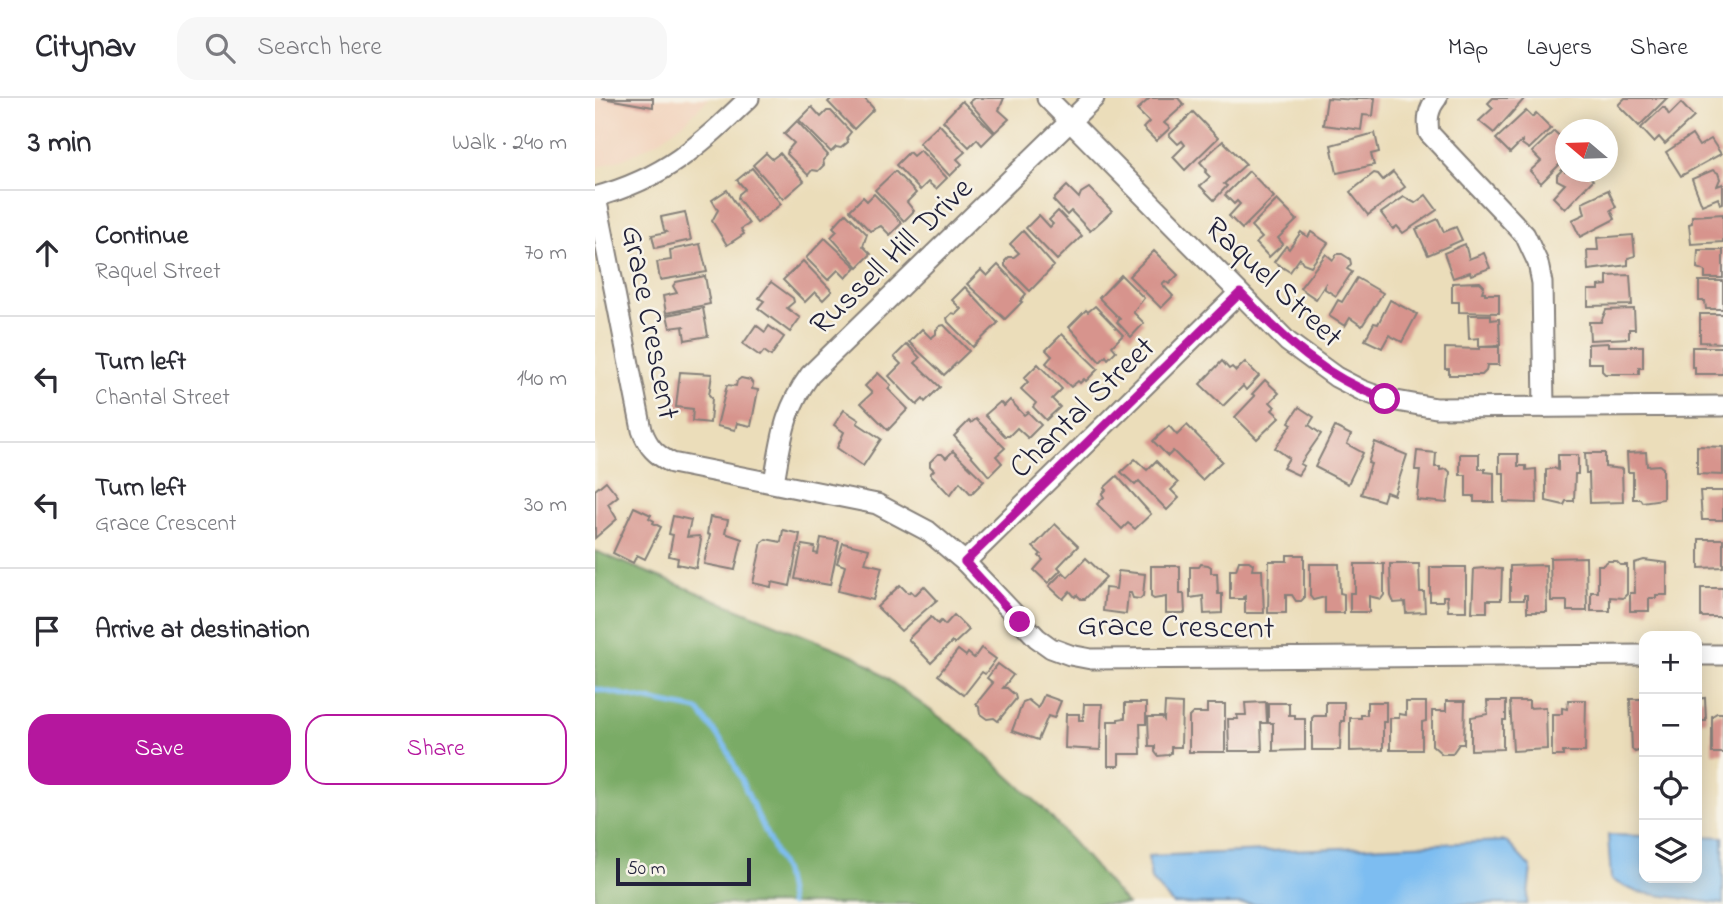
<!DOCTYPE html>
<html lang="en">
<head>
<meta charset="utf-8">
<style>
  :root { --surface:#fff; --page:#f7f7f7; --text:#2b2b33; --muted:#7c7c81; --line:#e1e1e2; --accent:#b5179e }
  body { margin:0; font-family:"Indie Flower",sans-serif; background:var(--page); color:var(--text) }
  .controls { position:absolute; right:21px; bottom:21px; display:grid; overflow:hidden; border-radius:14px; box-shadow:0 4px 18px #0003 }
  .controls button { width:63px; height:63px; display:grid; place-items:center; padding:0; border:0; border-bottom:2px solid var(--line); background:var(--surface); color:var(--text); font:35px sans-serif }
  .compass { position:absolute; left:960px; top:21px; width:63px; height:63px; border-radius:50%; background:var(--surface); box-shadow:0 4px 18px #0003; rotate:289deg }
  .scale { position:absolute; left:21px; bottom:18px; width:135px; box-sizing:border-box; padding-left:7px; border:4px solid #22223b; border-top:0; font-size:19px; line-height:24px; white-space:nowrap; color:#22223b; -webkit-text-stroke:5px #f7f3e8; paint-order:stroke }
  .stop { position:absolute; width:21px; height:21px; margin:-16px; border:5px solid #b5179e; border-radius:50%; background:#fff }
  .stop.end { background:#b5179e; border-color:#fff; box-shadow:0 2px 7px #0008 }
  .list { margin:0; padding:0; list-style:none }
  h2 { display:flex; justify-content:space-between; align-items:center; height:91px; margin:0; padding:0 28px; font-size:30px }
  h2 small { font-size:23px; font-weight:400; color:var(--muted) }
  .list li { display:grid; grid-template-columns:46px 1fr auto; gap:21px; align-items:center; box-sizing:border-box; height:126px; padding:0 28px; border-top:2px solid var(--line) }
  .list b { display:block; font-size:26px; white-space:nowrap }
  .list p { margin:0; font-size:23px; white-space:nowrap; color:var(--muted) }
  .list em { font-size:23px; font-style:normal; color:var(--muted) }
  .actions { display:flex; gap:14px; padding:21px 28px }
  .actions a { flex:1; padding:16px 0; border:2px solid var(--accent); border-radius:21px; text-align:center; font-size:24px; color:var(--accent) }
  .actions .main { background:var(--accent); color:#fff }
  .icon { flex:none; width:38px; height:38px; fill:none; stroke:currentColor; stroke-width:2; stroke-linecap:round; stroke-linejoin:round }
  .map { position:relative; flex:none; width:1128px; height:806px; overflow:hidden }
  header { display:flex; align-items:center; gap:42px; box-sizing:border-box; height:98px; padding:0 35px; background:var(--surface); border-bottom:2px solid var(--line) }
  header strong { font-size:33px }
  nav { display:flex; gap:38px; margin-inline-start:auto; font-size:24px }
  .search { width:490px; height:63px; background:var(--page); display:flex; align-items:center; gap:18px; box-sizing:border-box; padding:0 24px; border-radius:21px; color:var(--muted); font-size:26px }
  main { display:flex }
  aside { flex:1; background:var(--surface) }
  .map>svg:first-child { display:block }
</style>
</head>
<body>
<header>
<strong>Citynav</strong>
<div class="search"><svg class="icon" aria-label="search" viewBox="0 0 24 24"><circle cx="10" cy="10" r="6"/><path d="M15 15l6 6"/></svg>Search here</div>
<nav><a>Map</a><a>Layers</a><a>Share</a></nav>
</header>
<main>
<aside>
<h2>3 min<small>Walk · 240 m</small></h2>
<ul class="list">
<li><svg class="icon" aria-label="ahead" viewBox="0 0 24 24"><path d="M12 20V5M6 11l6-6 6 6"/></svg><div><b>Continue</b><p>Raquel Street</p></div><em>70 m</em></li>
<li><svg class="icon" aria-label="left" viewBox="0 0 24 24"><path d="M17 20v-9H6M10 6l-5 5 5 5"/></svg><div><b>Turn left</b><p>Chantal Street</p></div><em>140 m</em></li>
<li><svg class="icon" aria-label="left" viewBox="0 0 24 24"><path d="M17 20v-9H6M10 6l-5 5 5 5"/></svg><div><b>Turn left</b><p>Grace Crescent</p></div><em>30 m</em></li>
<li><svg class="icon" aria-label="arrive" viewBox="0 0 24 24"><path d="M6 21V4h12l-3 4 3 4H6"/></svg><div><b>Arrive at destination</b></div></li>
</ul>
<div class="actions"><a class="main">Save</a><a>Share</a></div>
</aside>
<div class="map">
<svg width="1128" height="806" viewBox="0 0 1128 806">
  <rect width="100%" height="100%" fill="#f7f3e8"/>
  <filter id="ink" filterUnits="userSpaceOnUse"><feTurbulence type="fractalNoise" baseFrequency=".0143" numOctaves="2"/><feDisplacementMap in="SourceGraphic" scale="14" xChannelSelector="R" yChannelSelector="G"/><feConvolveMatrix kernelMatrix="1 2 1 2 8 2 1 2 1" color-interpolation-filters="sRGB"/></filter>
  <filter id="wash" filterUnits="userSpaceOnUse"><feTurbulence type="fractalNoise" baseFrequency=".00686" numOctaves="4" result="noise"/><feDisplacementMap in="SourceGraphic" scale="28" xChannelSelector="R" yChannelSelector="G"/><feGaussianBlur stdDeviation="1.57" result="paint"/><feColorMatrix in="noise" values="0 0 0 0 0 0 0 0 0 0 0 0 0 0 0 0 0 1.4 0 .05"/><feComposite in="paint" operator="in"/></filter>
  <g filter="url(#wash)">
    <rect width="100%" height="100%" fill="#ebddba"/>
    <polygon fill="#f2d4be" points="0,0 114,0 92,22 67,41 31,60 0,70"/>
    <polygon fill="#7aab66" stroke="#4e6650" stroke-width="2" points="0,453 262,559 368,636 447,709 532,806 0,806"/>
    <g fill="#7dbdf1" stroke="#507096" stroke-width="2">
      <polygon points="1013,737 1049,738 1049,780 1102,780 1102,738 1128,739 1128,806 1042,794 1016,782"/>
      <polygon points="911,743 936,770 932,806 578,806 556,782 553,758"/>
    </g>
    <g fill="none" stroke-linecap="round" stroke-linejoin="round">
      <polyline stroke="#7dbdf1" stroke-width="5" points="0,591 103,612 131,649 189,774 195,806"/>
    </g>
    <g id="blocks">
      <g fill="#d7948d">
        <polygon points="7,0 58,0 58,9"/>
        <polygon points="237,0 269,0 279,11 259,31 233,4"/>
        <polygon points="379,0 409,0 404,12 414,21 400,34 374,4"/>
        <polygon points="555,0 583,0 589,7 569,25 575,30 561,43 548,30 554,24 542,12"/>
        <polygon points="732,0 761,2 761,0 780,0 778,18 768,17 766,32 728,27"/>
        <polygon points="898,0 930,0 899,35 884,23 898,10 893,5"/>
        <polygon points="1030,0 1072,0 1044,28 1023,7"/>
        <polygon points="367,3 399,35 387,47 382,41 374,49 348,23"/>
        <polygon points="1086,5 1099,19 1070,46 1064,39 1059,44 1046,30 1067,10 1070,10 1074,17"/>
        <polygon points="217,9 226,19 232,13 236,13 256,34 252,39 253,44 246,50 241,49 236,54 204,22"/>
        <polygon points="931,13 937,19 941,15 956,30 934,51 927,46 927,43 915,55 901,41"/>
        <polygon points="598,14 623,40 590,72 578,59 590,47 587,43 583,46 574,37"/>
        <polygon points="202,23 233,57 228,62 229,67 223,73 217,72 213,77 192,56 193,52 199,45 189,36"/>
        <polygon points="344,26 370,54 362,61 367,66 355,78 324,45"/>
        <polygon points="959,33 970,43 970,61 946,85 935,73 946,63 937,54"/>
        <polygon points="780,35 784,54 776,56 779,67 742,75 736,47"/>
        <polygon points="1097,37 1104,48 1116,41 1126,56 1086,78 1071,54"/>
        <polygon points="628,43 651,66 629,86 632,88 619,102 605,88 615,79 610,74 612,72 605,64"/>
        <polygon points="325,52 352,80 341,91 333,84 325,92 301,67 314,54 318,58"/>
        <polygon points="171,55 177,61 185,55 209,83 188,101 158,67"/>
        <polygon points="970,69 970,74 994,74 992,76 998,82 970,111 958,99 970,86 962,82 962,77"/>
        <polygon points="157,70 186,106 162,125 143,100 144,96 150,91 142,82"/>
        <polygon points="1118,72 1123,75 1125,81 1122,88 1128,86 1128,105 1125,106 1123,100 1107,107 1097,81"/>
        <polygon points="300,73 321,95 312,104 319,113 309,123 280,92"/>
        <polygon points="654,73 679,99 647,131 634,118 645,106 642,103 639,106 630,97"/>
        <polygon points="798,74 810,89 773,117 755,94 779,75 783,76 788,82"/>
        <polygon points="472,88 484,100 486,95 494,90 517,113 495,133 476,113 472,117 458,102"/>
        <polygon points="132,92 154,126 146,131 149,136 132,147 117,123 123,112 117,102"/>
        <polygon points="1013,92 1021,109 1016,112 1020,121 985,139 977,122 990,116 987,104"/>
        <polygon points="279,96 307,125 295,137 286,128 275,133 255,112 268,99 272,103"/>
        <polygon points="831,97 842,112 808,135 802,128 798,131 786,115 809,99 820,105"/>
        <polygon points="682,102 702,122 683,140 688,146 674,159 661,145 667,140 656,128"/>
        <polygon points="463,113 487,138 462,162 431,130 444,117 455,129 458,126 454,122"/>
        <polygon points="90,114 96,142 60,150 57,137 72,134 69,132 66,119"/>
        <polygon points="251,115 272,136 268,148 276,156 263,169 236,139 242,133 238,129"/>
        <polygon points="1128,116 1128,144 1096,146 1094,126 1097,125 1097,118"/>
        <polygon points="843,121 849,134 861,129 867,142 833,157 821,131"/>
        <polygon points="428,133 459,168 435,193 410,168 410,163 414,159 419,159 424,155 415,146"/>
        <polygon points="706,134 713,139 716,134 733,145 716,168 708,165 705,160 695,174 679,164 691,148 694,151"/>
        <polygon points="1038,137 1040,158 1033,160 1033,167 993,172 992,152 1003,152 1002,140"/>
        <polygon points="230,140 261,169 251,180 243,172 233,182 211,160"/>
        <polygon points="105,146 112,174 65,182 62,164 76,162 75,152"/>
        <polygon points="870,146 874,161 889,155 895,170 876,177 875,174 858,180 849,155"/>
        <polygon points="1103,152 1128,152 1128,180 1110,180 1110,173 1102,170"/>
        <polygon points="559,153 583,177 574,186 570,183 567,186 578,198 566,210 534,178"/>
        <polygon points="731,156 738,162 742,156 747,156 755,161 756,166 752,171 757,174 741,198 730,191 730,187 721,201 705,190"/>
        <polygon points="208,163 237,193 228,202 220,194 210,204 188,182"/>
        <polygon points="403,167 431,196 425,203 427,204 410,221 372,186 386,172 392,178"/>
        <polygon points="526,177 549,200 538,214 549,225 536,239 522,224 525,221 504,200"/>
        <polygon points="1035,177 1037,207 993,208 993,192 1004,192 1004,188 1012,187 1012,178"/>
        <polygon points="110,178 115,206 71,215 68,198 82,195 78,188 81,184"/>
        <polygon points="762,180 788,195 767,228 755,220 750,228 734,218 743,202 747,204"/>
        <polygon points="1104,183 1128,183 1128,211 1111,211 1110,203 1104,203"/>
        <polygon points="176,184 198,200 199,204 192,210 205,220 195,234 163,210 169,203 164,200"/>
        <polygon points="885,184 889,188 887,194 890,194 890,196 904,196 904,215 864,214 864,204 857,204 857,185"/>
        <polygon points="370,189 403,225 378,249 353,224 352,220 357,215 361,216 366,211 357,202"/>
        <polygon points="795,202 822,216 807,244 794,237 787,250 770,242 779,225 783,226"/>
        <polygon points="500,208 528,237 517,248 521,253 513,261 511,258 505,264 474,229 491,212 493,214"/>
        <polygon points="108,210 113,238 90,242 88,229 90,228 75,230 72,217"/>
        <polygon points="1039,211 1040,231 1034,231 1034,240 995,242 994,224 1006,224 1011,212"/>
        <polygon points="1105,216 1128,216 1128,245 1105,244"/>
        <polygon points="873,217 896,217 896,222 904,221 905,247 884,248 884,240 874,241"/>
        <polygon points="161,227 170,234 174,228 189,239 176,258 169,253 165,258 148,246"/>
        <polygon points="349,227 374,253 349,277 314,244 327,231 336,240 341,236 341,232 345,228"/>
        <polygon points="467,236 503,271 491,283 489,281 485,285 483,283 476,289 451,265 457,258 451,252"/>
        <polygon points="1013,245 1013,248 1048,248 1048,270 1044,270 1044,276 1010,276 1007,273 1007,265 993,265 993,246"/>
        <polygon points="312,246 325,260 320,265 345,289 330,304 328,301 322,307 294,278 306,266 299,259"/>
        <polygon points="885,249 904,249 904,267 892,267 891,273 887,277 854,277 854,271 850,271 850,250 885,251"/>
        <polygon points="1097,249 1128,249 1128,276 1100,276 1100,269 1097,269"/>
        <polygon points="627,263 634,271 637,269 641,273 650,264 664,278 651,292 648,288 628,308 605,286"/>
        <polygon points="443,266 467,291 457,301 465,309 451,322 438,309 441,305 426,291 433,284 429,280"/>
        <polygon points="85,274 117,276 114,297 117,300 115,325 97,323 98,311 81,309"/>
        <polygon points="283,275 296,287 293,291 313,311 293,332 266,305 277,295 270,288"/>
        <polygon points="146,280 155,282 158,286 157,291 163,292 156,328 142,325 140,332 122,328 132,287 141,288 142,283"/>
        <polygon points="670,282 684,295 675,304 680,309 677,312 685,319 662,341 640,319 660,298 657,296"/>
        <polygon points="415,302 429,317 433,314 446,327 433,340 422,330 414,338 410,338 390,317 405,304 409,308"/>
        <polygon points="704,309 719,319 714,327 726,336 705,366 709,368 703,377 688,370 694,360 680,350 697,326 694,324"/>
        <polygon points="249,312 264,322 262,325 286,341 268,368 242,350 249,334 239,327"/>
        <polygon points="381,321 410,350 401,358 407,365 394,378 359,338 374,323 376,325"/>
        <polygon points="592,327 627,363 607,382 578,353 573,358 558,343 574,328 582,337"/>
        <polygon points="740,329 756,337 752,346 768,355 753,386 720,369"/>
        <polygon points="780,344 812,357 799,397 791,394 788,403 766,396 776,366 773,365"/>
        <polygon points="1102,348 1128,349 1128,377 1102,376"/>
        <polygon points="358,353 389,383 376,396 365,384 355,397 335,376 339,372 335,368 335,364 343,356 347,356 351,360"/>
        <polygon points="822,353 841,355 840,369 845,369 845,372 852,371 855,374 852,405 822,402 825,372 820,372"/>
        <polygon points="1051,354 1052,368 1064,367 1068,370 1068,401 1047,404 1045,401 1038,401 1038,374 1033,374 1032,355"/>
        <polygon points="990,355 1010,355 1010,369 1027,371 1028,404 995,405 994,375 991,375"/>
        <polygon points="865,356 884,356 884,371 890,371 890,374 899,375 899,404 879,404 879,398 871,398 871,377 865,377"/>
        <polygon points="904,356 923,356 923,368 931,368 931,372 941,371 942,405 909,404 909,375 904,375"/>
        <polygon points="963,357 983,357 983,376 980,376 979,403 971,403 969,407 951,403 951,372 959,370 963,372"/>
        <polygon points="540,361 552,372 561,363 583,385 576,392 584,400 572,412 544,383 540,387 526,374"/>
        <polygon points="522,378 556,416 540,431 533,425 527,431 502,406 509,399 507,396 511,392 509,390"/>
        <polygon points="11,383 23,398 13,406 22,421 0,440 0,392"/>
        <polygon points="1105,393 1128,393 1128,422 1107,422"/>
        <polygon points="39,409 56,417 54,420 59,423 58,425 66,429 50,461 42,457 38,465 18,455"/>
        <polygon points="78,418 96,422 92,439 104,438 106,442 101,470 82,466 83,460 74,458 78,437 74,436"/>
        <polygon points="115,419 133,422 130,435 147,441 140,472 109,466 115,437 112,436"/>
        <polygon points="460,426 483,448 463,469 466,472 453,485 439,472 448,462 444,458 446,456 438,449"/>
        <polygon points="188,432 205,436 195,488 177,484 176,489 158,485 167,444 171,441 186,444"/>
        <polygon points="226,440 244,443 235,487 200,481 207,447 220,449 219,455 223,456"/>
        <polygon points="1104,441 1128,441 1128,469 1104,470"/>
        <polygon points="248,445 274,451 270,465 287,469 278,502 243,493 250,468 242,465"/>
        <polygon points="692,457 709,457 709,500 706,503 701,503 697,497 691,497 691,515 673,515 674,463 692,463"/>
        <polygon points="991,459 992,513 972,513 972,503 956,503 955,460"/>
        <polygon points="491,460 511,479 490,501 486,501 482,497 480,499 475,493 468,501 454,488 468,474 473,479"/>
        <polygon points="1049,462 1072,465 1072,497 1061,497 1061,500 1054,500 1054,513 1035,513 1035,495 1040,495 1039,465"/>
        <polygon points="644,463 654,463 658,466 657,472 667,472 669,515 650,515 650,498 648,499 648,501 635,501 635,472 641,472"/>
        <polygon points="1013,463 1021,463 1025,467 1032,467 1032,496 1028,500 1015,499 1015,513 996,513 996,494 1003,494 1003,467 1008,467"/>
        <polygon points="606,466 613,467 616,469 616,475 622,475 623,496 627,496 627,515 609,516 608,498 595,500 595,469 604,469"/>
        <polygon points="715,466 744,466 745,495 749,496 749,515 730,515 730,499 718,502 715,498"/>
        <polygon points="760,466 789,466 789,497 786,501 774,498 774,514 755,514 755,495 760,495"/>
        <polygon points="795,466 824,466 825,494 829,494 830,514 811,515 810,504 799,505 796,498"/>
        <polygon points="951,467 952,514 932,514 932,497 929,497 929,502 915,502 915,468"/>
        <polygon points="556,468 585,468 585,496 589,496 590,515 571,515 571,499 559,501 556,499"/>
        <polygon points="835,469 871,469 871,513 853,513 852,498 848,498 848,503 835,503"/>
        <polygon points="889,470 907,471 906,502 892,502 892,514 877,514 879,471"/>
        <polygon points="523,473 550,476 548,498 545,501 538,500 536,495 533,495 531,516 508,513 510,490 521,491"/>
        <polygon points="305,487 313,495 316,493 320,497 329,488 342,502 306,533 282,509"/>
        <rect x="1106" y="490" width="22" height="29"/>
        <polygon points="359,517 374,532 359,546 357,544 336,565 313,541 336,519 343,526 346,523 350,527"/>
        <polygon points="386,550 401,561 390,576 387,574 369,597 343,577 363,552 371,558 373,555 379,560"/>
        <polygon points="403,566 418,577 408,590 412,590 420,597 421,601 403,623 399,620 392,621 385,616 384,609 381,606 398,585 392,580"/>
        <polygon points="449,597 466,603 459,620 453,618 443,642 417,633 428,604 433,602 443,610"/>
        <polygon points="1110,600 1111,623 1105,623 1105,637 1102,638 1102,601"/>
        <polygon points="1035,601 1049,601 1049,651 1040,654 1037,651"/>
        <polygon points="973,602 991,602 990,654 968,654 968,658 957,658 957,616 967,616 967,610 972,611"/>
        <polygon points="851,603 870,603 869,646 864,646 857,656 847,656 837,647 837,613 851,613"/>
        <polygon points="892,603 911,603 911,622 908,622 908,651 876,652 876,619 893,616"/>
        <polygon points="915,603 934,603 934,610 951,609 952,651 918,653"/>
        <polygon points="671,604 672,625 666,625 667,653 634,653 633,621 643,621 642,617 651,617 650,605"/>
        <polygon points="731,604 749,604 749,623 746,623 745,652 717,652 717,620 719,618 731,618"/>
        <polygon points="772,604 791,604 791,624 788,624 788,652 755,653 755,620 766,620 766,617 772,617"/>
        <polygon points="811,604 831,604 831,623 827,624 827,652 795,652 795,620 804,620 804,616 811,617"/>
        <polygon points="530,605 551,605 551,626 545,626 546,656 524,656 524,668 513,668 513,623 523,623 523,621 530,620"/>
        <polygon points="570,605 587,606 586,649 576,649 576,655 573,657 563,658 560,654 560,648 554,648 553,619 567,619 569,622"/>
        <polygon points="673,605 694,605 694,617 700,617 700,621 710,621 710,652 678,653 678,625 673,625"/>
        <polygon points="489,606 507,606 505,652 470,650 471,616 484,616 484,622 488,622"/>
        <polygon points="612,606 630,606 630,654 594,654 594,619 598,615 612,615"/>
        <polygon points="1122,615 1128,615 1128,655 1117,655 1117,618"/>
      </g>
    </g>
  </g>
  <g filter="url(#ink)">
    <use href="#blocks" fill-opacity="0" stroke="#86807a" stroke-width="2"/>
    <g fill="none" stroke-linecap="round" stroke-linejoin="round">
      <defs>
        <g id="minor">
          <polyline points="452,0 693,244 741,279 766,292 790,301 841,310 1128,308"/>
          <path d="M842 0C833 11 832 21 834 35L930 137 943 165 947 185 949 309"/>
          <path d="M0 99C70 80 103 49 154 0"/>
          <path d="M1 99 47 332C53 349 61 357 77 365L282 406 333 433 370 464 442 540 456 550 475 557 496 561 1049 557"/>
          <path d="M179 384C187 340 188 314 215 277L499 0"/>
          <polyline points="370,464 644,195"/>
          <polyline points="1102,557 1128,557"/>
        </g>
      </defs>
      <use href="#minor" stroke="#86807a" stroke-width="23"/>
      <use href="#minor" stroke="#fff" stroke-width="19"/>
    </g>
  </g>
  <g fill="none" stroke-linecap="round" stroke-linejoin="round" filter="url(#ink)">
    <path stroke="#b5179e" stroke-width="9" d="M425 524 370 464 645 195C692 243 725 277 790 301"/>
  </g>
  <g text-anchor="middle" stroke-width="5" stroke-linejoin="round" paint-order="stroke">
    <g font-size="32" fill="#22223b" stroke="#f7f3e8">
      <text transform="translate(295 157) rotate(-44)" y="11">Russell Hill Drive</text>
      <text transform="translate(680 183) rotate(43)" y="11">Raquel Street</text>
      <text transform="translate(57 224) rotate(79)" y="11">Grace Crescent</text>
      <text transform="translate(486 308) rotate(-44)" y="11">Chantal Street</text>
      <text transform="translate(581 527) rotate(1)" y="11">Grace Crescent</text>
    </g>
  </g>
</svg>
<div class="controls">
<button>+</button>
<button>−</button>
<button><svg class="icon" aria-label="locate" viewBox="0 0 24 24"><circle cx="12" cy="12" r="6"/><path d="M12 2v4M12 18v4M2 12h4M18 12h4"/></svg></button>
<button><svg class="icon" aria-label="layers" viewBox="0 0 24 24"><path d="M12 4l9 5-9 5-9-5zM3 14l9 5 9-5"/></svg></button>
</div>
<svg class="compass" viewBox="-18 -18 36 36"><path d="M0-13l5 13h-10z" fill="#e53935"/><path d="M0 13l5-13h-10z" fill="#7c7c81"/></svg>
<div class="scale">50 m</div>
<div class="stop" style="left:790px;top:301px"></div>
<div class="stop end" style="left:425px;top:524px"></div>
</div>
</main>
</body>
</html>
